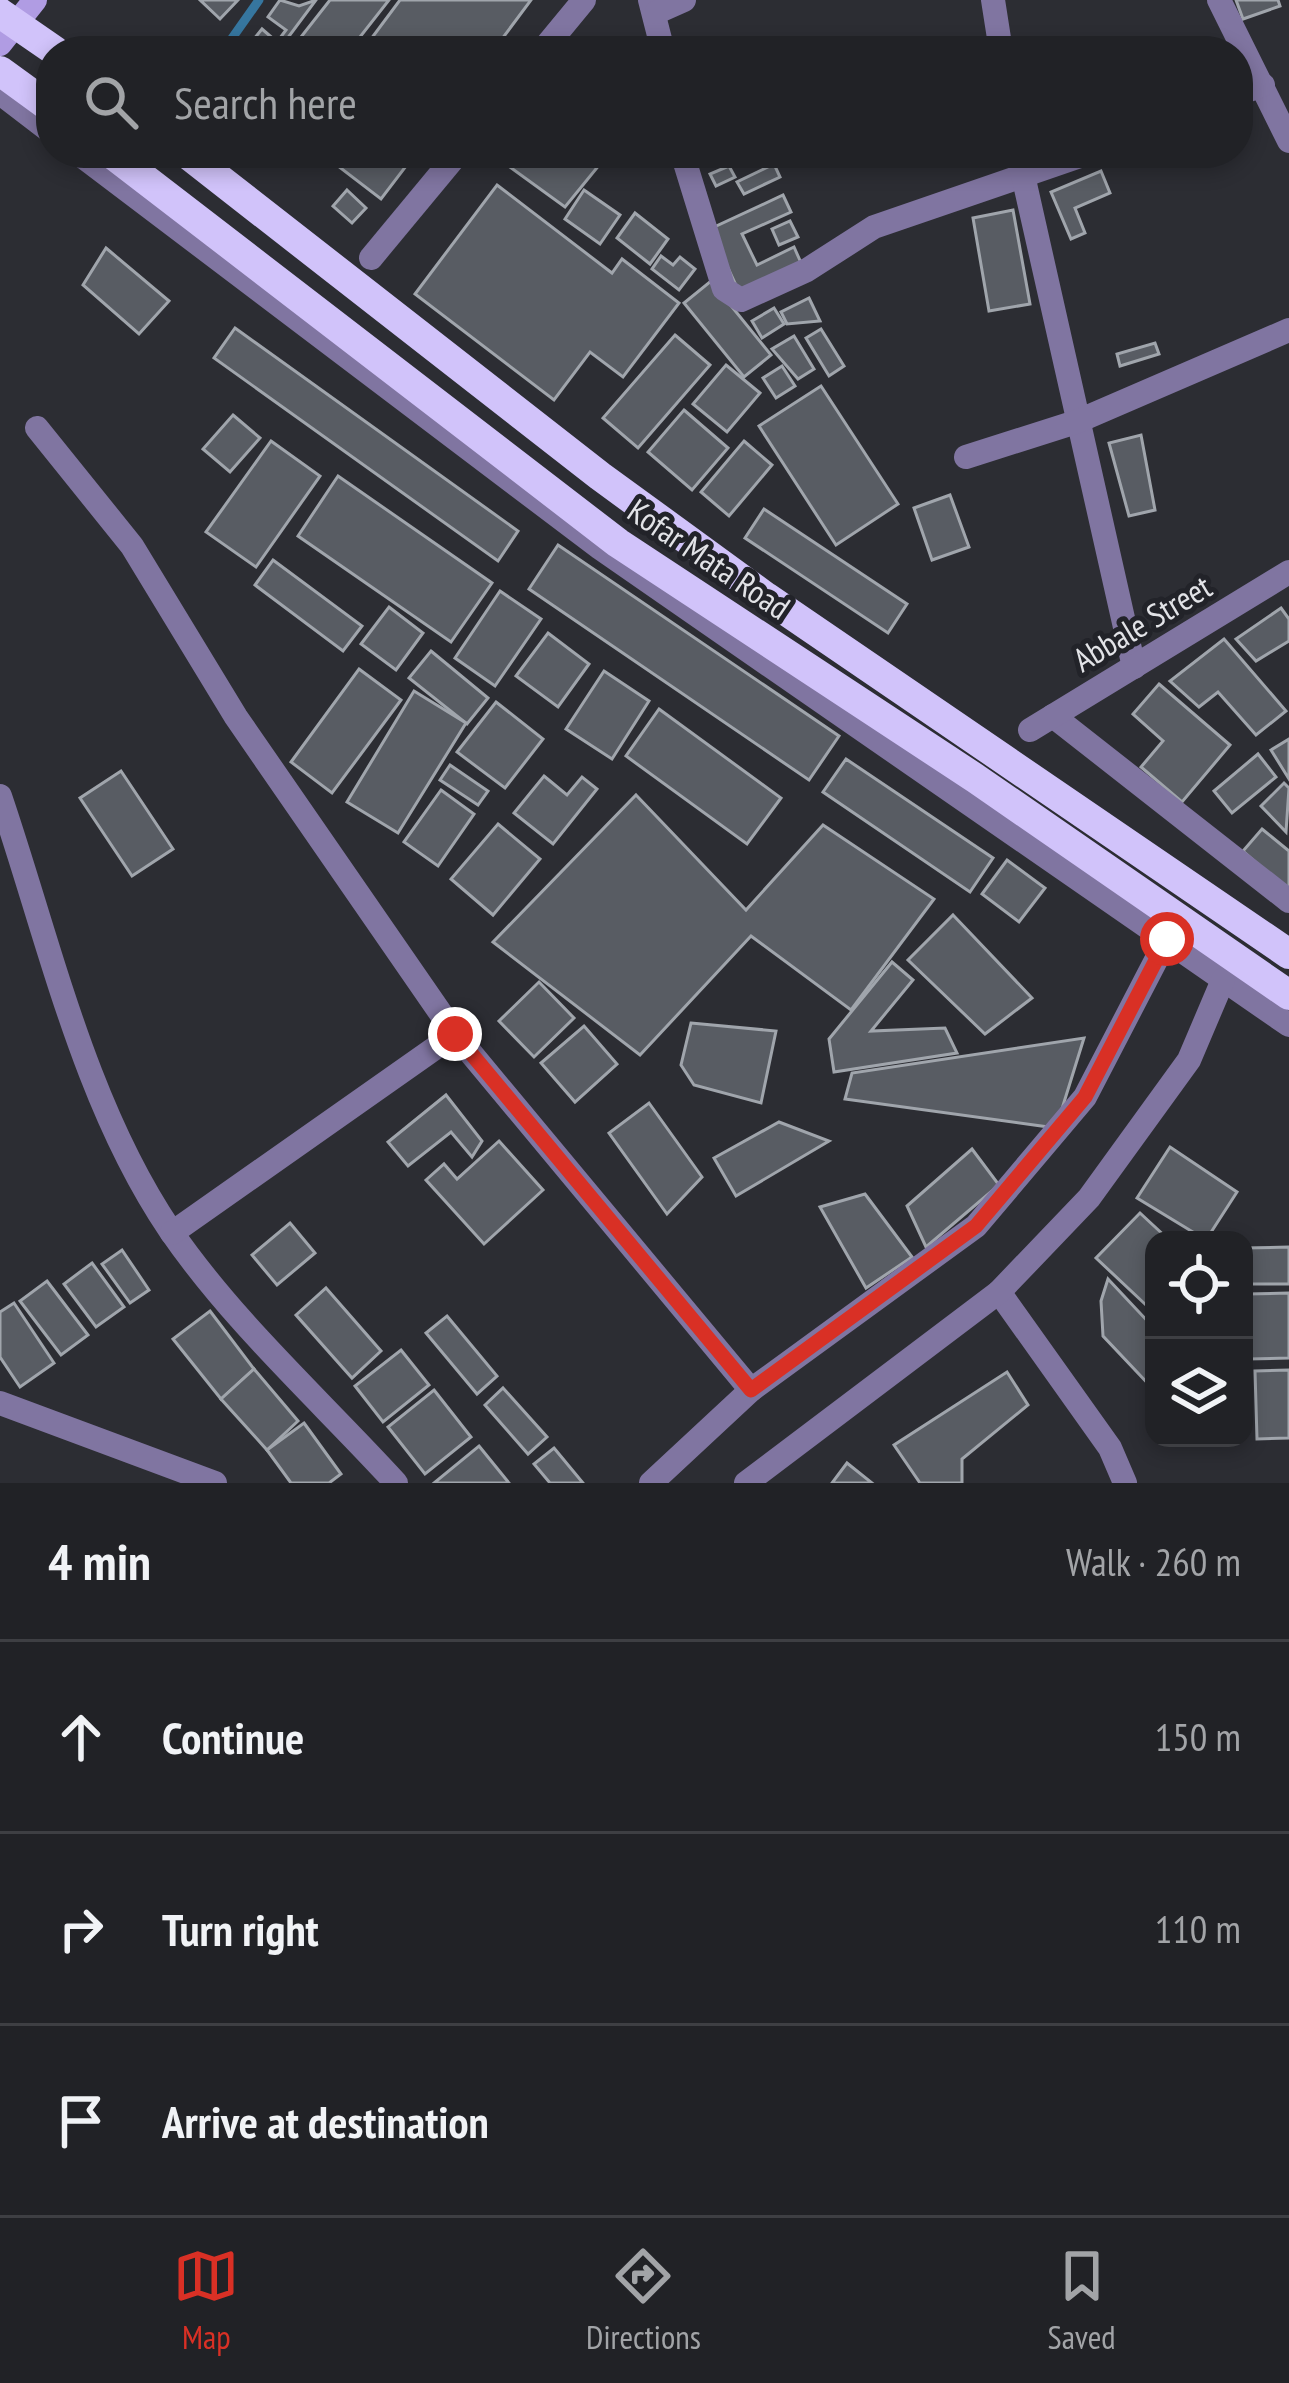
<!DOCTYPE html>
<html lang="en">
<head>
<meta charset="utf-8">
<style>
  :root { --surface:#212226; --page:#2d2f32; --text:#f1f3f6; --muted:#a2a4a7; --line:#3e3f43; --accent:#d93025 }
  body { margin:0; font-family:"PT Sans Narrow",sans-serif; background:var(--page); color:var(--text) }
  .controls { position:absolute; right:36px; bottom:36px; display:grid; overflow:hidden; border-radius:24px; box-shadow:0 6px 18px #0003 }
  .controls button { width:108px; height:108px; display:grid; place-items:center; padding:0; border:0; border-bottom:3px solid var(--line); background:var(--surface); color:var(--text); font:60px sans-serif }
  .stop { position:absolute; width:36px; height:36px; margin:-27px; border:9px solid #d93025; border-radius:50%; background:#fff }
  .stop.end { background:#d93025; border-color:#fff; box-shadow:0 3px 12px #0008 }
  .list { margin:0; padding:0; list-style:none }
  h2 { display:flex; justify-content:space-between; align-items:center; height:156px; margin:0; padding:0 48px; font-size:51px }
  h2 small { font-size:39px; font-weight:400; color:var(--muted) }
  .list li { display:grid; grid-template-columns:78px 1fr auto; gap:36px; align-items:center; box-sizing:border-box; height:192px; padding:0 48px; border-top:3px solid var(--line) }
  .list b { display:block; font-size:45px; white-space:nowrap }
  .list em { font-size:39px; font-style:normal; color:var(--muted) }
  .icon { flex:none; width:66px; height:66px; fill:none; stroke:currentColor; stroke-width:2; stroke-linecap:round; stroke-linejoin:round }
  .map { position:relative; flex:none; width:1289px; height:1483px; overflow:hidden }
  .search { position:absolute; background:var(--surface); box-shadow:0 6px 18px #0003; left:36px; right:36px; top:36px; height:132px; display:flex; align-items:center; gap:30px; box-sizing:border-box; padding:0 42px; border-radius:48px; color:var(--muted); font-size:45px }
  .sheet { height:732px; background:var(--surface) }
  nav { display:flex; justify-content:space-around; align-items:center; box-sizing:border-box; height:168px; border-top:3px solid var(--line); background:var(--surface); font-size:33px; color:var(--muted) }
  nav a { display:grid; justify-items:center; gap:6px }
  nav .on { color:var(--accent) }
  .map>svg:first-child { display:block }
</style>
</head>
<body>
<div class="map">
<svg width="1289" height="1483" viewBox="0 0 1289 1483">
  <rect width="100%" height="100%" fill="#2c2d33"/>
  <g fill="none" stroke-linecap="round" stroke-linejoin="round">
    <polyline stroke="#36769f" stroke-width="9" points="223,51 259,0"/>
  </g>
  <g fill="#585c63" stroke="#a0a5ac" stroke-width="3">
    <polygon points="200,0 238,0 220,19"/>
    <polygon points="280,0 299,6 316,0 278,51 244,51 262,29 277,42 286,30 268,17"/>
    <polygon points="330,0 389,0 349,51 290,51"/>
    <polygon points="400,0 531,0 493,51 362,51"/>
    <polygon points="1236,0 1278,0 1280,6 1243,19"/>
    <polygon points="321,153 416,153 381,199"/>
    <polygon points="517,153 609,153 565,207 507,165"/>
    <polygon points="774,164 780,177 744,194 737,182"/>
    <polygon points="729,166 735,177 716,186 710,174"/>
    <polygon points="1101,171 1110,193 1075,208 1085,233 1071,239 1051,192"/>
    <polygon points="497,185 612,273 622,259 679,303 623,377 590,352 554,400 415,294"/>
    <polygon points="347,190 366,208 352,223 333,206"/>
    <polygon points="584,190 620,215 600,244 565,219"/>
    <polygon points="783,195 791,212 742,234 757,265 794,247 802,265 740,294 710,229"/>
    <polygon points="1013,210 1030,304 989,311 973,218"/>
    <polygon points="635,213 668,239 650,264 617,238"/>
    <polygon points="790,221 798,237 779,245 772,229"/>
    <polygon points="106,248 169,301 139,334 83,285"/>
    <polygon points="661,256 673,265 680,257 695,269 679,290 652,269"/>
    <polygon points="711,281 771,355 744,377 684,303"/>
    <polygon points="809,298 820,321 787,324 781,312"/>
    <polygon points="774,308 784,324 762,338 752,321"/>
    <polygon points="235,328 518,531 498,561 214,358"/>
    <polygon points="821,329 844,366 829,376 806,338"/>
    <polygon points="675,335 710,365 638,448 603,418"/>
    <polygon points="794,336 814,369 798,379 772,349"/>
    <polygon points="1155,343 1159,354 1120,366 1117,354"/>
    <polygon points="726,365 760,393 727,432 693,404"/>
    <polygon points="782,366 795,386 776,398 763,378"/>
    <polygon points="821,386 898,504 836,545 759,426"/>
    <polygon points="684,410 728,448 692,490 648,452"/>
    <polygon points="233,415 260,438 230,472 203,449"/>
    <polygon points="1141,435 1155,510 1129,516 1109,443"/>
    <polygon points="271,441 320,476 256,567 206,532"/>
    <polygon points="744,441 772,465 729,516 701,492"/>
    <polygon points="338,476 492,583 451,642 298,536"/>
    <polygon points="950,495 969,547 932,560 914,508"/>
    <polygon points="764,509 907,604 888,633 745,538"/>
    <polygon points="558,545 839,736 809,780 529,589"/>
    <polygon points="273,560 362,626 343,651 255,585"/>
    <polygon points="500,591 541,619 495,686 455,658"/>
    <polygon points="389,607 423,633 396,670 361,644"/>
    <polygon points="1281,608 1289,619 1289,641 1256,661 1236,639"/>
    <polygon points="548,633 589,664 558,707 516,676"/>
    <polygon points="1224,639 1286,711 1256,735 1218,692 1199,707 1170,681"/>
    <polygon points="431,651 488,698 467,724 409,678"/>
    <polygon points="359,669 401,700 332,793 291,762"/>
    <polygon points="604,671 649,701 612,759 566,729"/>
    <polygon points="1159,684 1230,745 1182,802 1141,767 1163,741 1133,714"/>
    <polygon points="414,691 466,723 398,833 347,802"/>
    <polygon points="496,702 543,739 505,788 457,752"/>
    <polygon points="659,709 781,798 747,844 626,756"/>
    <polygon points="1289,739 1289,779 1271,750"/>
    <polygon points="1258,754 1276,777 1232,813 1214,791"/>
    <polygon points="846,759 993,858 970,892 823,792"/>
    <polygon points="450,765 488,791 478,805 440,780"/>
    <polygon points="121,771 173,849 132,876 80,798"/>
    <polygon points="544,776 567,795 582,777 597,789 553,844 514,813"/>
    <polygon points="1284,783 1289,788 1286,832 1261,806"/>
    <polygon points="441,790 474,814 438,866 404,842"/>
    <polygon points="636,795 746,910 823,825 934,899 851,1010 751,936 640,1055 493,942"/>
    <polygon points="498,824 540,859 493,915 451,879"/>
    <polygon points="1262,829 1289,851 1289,892 1243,851"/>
    <polygon points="1007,860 1045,888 1019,922 982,894"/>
    <polygon points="953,915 1032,998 985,1034 908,960"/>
    <polygon points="892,962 913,980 871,1031 945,1028 957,1053 834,1072 829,1039"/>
    <polygon points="539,982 574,1018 534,1057 499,1021"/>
    <polygon points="691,1023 776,1031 761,1103 694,1085 681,1065"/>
    <polygon points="584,1026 617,1064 575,1102 541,1063"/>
    <polygon points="1084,1038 1056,1128 845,1099 852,1073"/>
    <polygon points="446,1095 482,1141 472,1157 451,1132 408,1166 388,1142"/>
    <polygon points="649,1103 702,1177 667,1214 609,1133"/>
    <polygon points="779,1122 829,1141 736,1196 714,1158"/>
    <polygon points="499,1141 543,1190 484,1244 426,1180 444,1164 457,1179"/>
    <polygon points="1170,1147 1237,1192 1206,1240 1137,1198"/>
    <polygon points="972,1149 999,1185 926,1247 907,1206"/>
    <polygon points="865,1194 912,1257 866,1288 820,1207"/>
    <polygon points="1140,1213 1169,1240 1154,1240 1154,1297 1146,1305 1096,1258"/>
    <polygon points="290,1223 315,1253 277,1285 252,1255"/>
    <polygon points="1289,1247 1289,1284 1244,1284 1244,1248"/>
    <polygon points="122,1250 149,1290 130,1303 102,1264"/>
    <polygon points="92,1263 124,1307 96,1327 64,1284"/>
    <polygon points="1108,1279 1154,1328 1154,1390 1103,1336 1101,1301"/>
    <polygon points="47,1281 88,1335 61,1355 20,1301"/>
    <polygon points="326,1288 381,1351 352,1378 296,1315"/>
    <polygon points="1289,1293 1289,1358 1248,1359 1247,1294"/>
    <polygon points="14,1303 54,1363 20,1387 0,1357 0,1312"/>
    <polygon points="210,1311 254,1369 221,1399 173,1339"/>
    <polygon points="447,1316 497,1376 477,1394 426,1333"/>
    <polygon points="401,1350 429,1385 383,1422 355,1386"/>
    <polygon points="254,1369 298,1421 267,1450 221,1399"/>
    <polygon points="1289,1370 1289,1438 1257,1439 1255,1371"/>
    <polygon points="1007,1372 1028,1405 962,1459 962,1483 920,1483 894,1445"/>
    <polygon points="503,1388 547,1437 528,1454 485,1405"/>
    <polygon points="434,1390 471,1437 425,1474 388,1427"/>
    <polygon points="304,1423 341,1474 329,1483 291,1483 267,1450"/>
    <polygon points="479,1446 509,1483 434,1483"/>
    <polygon points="554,1448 583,1483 550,1483 534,1464"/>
    <polygon points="847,1463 872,1483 832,1483"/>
  </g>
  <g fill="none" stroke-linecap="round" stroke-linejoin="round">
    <g stroke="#8075a1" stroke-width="24">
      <polyline points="650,0 663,51"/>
      <polyline points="993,0 1001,51"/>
      <polyline points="1219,0 1289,141"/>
      <polyline points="657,12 684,0"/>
      <polyline points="542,51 584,0"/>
      <polyline points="0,93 51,132"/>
      <polyline points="1238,94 1263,85"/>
      <polyline points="78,153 600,548 1289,1025"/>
      <polyline points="682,153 724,289 741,300 807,270 874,227 1089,153"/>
      <polyline points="1018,153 1134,667"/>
      <polyline points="371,258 458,153"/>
      <polyline points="37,428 132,546 236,717 455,1034 751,1390"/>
      <polyline points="966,457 1076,422 1289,330"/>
      <polyline points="1053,716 1289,901"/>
      <polyline points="1030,730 1289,572"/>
      <path d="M0 796C49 940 84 1103 170 1230 233 1322 321 1401 396 1483"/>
      <polyline points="172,1233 455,1034"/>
      <polyline points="999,1292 1110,1448 1125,1483"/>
      <polyline points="0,1403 215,1483"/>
      <polyline points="651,1483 751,1390 976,1226 1085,1097 1167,939"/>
      <polyline points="746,1483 999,1292 1089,1198 1189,1060 1223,980"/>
    </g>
    <polyline stroke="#b09ce3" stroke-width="24" points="0,44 35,0"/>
    <g stroke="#d1c3fa" stroke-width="30">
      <polyline points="0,13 55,51"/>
      <polyline points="0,71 51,108"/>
      <polyline points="111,153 618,543 975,778 1289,995"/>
      <polyline points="186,153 600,476 766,597 1289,954"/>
    </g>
  </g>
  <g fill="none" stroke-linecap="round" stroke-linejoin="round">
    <polyline stroke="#d93025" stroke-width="15" points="455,1034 751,1390 976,1226 1085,1097 1167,939"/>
  </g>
  <g text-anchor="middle" stroke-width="10" stroke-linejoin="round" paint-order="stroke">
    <g font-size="33" fill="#e2e3e7" stroke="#222329">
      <text transform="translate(709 559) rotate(34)" y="12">Kofar Mata Road</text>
      <text transform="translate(1142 623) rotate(-31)" y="12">Abbale Street</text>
    </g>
  </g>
</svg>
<div class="controls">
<button><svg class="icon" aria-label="locate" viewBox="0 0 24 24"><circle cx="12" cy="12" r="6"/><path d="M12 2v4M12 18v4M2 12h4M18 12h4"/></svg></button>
<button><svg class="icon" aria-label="layers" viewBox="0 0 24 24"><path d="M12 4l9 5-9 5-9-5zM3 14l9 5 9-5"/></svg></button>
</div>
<div class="stop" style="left:1167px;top:939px"></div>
<div class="stop end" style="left:455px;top:1034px"></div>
<div class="search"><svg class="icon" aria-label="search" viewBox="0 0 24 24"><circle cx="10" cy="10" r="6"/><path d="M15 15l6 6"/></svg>Search here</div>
</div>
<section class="sheet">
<h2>4 min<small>Walk · 260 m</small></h2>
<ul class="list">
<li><svg class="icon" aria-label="ahead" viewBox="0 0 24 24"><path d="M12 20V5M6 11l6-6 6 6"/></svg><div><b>Continue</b></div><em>150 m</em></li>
<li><svg class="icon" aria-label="right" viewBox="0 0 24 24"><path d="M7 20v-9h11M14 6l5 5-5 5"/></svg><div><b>Turn right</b></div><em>110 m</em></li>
<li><svg class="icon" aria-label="arrive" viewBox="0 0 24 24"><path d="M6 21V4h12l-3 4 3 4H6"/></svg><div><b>Arrive at destination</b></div></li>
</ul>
</section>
<nav>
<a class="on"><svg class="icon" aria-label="map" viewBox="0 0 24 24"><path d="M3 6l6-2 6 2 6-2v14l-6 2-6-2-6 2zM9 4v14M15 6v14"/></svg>Map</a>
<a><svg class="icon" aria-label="directions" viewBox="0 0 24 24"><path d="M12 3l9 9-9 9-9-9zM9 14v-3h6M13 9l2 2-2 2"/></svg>Directions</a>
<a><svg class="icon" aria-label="saved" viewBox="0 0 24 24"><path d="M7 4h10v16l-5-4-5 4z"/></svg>Saved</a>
</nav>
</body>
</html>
